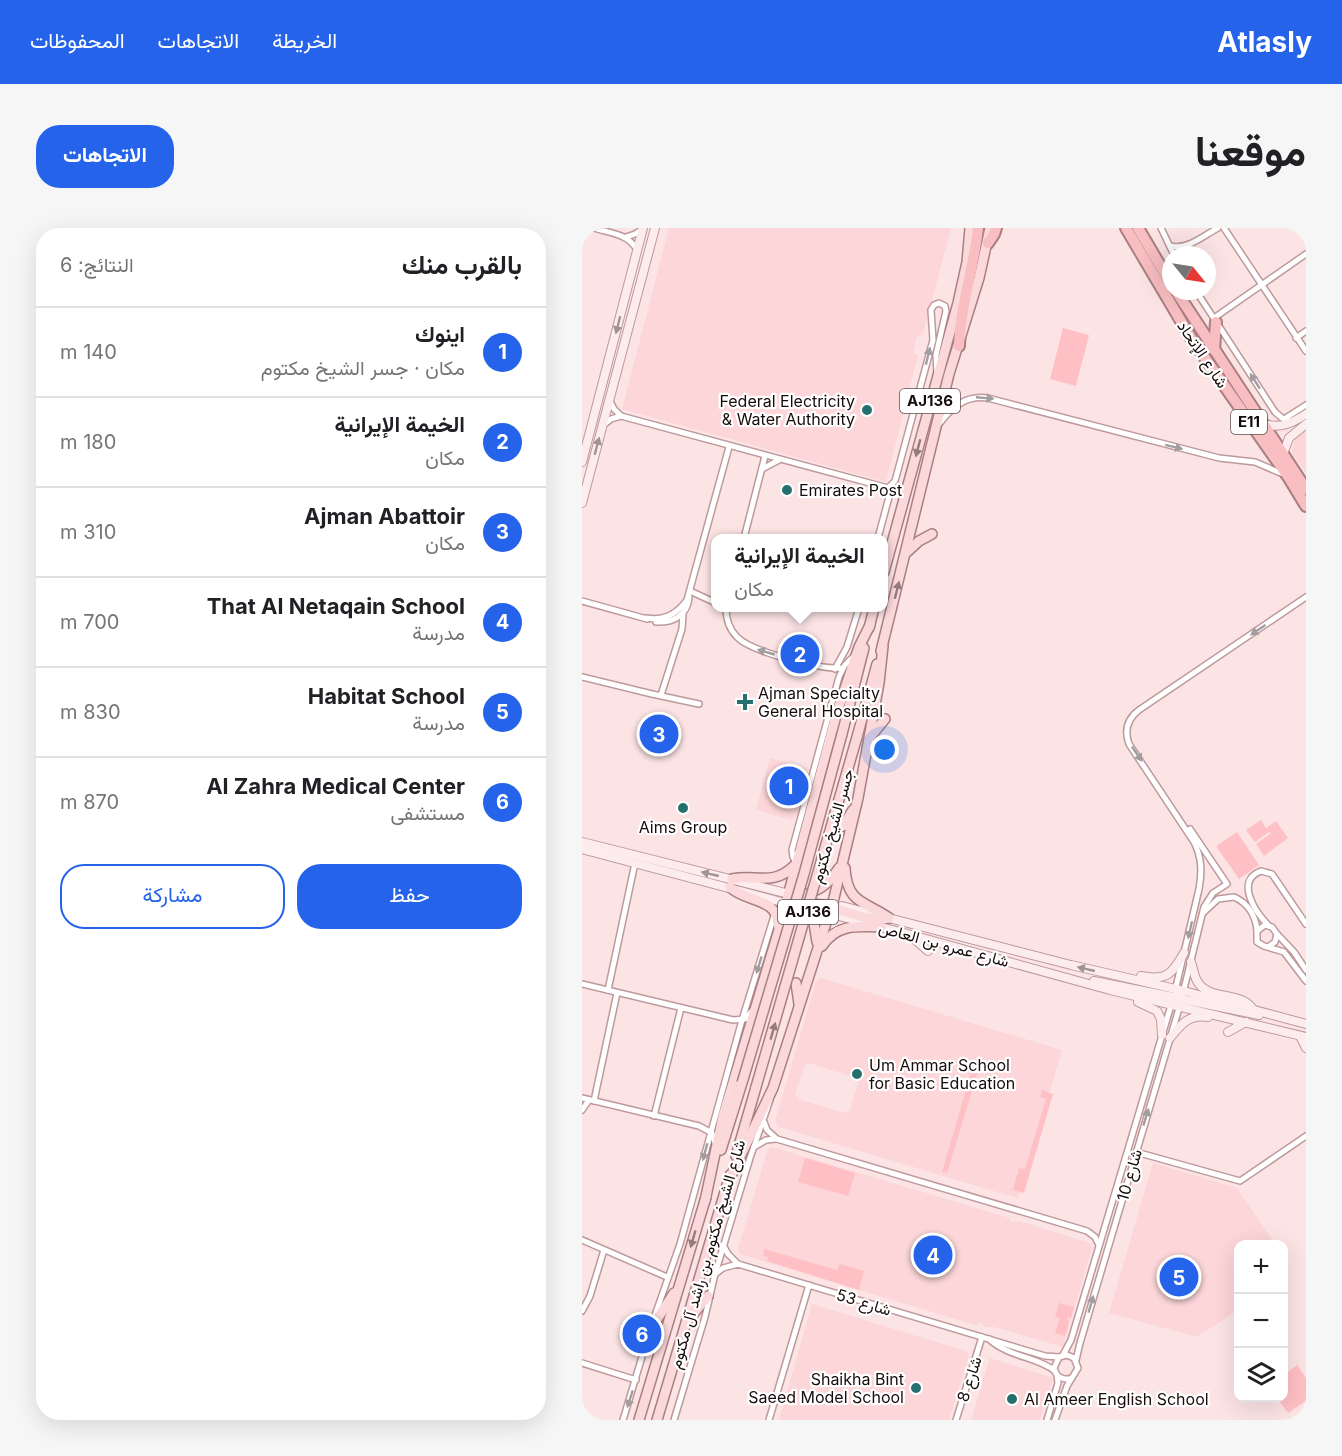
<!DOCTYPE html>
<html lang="ar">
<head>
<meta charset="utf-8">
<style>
  :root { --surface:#fff; --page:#f6f6f6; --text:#202124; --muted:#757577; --line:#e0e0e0; --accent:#2563eb }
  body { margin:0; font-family:Inter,Vazirmatn,sans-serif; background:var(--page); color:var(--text); direction:rtl }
  .controls { position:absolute; right:18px; bottom:18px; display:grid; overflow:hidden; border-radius:12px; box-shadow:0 6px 24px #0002 }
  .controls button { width:54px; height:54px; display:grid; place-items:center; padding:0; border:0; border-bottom:2px solid var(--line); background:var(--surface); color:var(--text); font:30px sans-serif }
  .compass { position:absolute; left:580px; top:18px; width:54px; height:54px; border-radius:50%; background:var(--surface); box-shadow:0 6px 24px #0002; rotate:120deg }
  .you { position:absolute; left:303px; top:522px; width:21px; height:21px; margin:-15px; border:4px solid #fff; border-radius:50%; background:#1a73e8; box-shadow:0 0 0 9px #1a73e833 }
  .badge { display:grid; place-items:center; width:39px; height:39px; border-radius:50%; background:var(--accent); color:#fff; font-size:20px; font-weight:700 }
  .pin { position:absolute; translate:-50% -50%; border:3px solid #fff; box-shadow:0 2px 6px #0006 }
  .popup { position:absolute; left:129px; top:306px; width:177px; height:78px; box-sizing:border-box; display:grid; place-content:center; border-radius:12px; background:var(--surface); filter:drop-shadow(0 2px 4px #0005); font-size:20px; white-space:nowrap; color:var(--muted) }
  .popup b { font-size:22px; color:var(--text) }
  .popup::after { content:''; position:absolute; left:50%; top:100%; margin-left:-12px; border:12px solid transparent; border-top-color:var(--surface) }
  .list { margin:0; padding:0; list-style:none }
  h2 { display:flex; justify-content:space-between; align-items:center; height:78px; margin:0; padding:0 24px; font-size:26px }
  h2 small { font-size:20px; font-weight:400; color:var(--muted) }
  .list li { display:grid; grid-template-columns:39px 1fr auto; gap:18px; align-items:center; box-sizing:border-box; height:90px; padding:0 24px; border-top:2px solid var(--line) }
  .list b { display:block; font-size:22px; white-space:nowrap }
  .list p { margin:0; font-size:20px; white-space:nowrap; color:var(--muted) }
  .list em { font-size:20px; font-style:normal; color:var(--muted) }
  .actions { display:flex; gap:12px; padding:18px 24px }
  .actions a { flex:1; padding:14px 0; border:2px solid var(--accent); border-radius:24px; text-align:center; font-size:21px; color:var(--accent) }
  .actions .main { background:var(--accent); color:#fff }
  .icon { flex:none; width:33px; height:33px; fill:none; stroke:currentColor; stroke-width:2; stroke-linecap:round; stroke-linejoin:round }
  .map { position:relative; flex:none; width:724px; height:1192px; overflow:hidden; direction:ltr; border-radius:24px }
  header { display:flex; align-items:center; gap:36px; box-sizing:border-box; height:84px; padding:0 30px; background:var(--accent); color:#fff }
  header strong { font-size:28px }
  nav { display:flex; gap:33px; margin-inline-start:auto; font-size:21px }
  .intro { display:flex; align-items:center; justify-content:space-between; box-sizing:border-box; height:144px; padding:0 36px }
  h1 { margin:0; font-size:42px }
  .button { padding:15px 27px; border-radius:24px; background:var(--accent); color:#fff; font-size:21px; font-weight:700 }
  main { display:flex; gap:36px; padding:0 36px }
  aside { flex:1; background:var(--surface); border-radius:24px; box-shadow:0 6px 24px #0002 }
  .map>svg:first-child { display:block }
</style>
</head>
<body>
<header>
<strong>Atlasly</strong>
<nav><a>الخريطة</a><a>الاتجاهات</a><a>المحفوظات</a></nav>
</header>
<div class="intro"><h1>موقعنا</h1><a class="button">الاتجاهات</a></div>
<main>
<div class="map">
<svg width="724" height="1192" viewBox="0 0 724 1192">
  <rect width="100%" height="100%" fill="#fce4e5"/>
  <g fill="#fcd6d8" fill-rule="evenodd">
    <polygon points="87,0 369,0 341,106 335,109 331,125 336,127 304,254 40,181"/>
    <polygon points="724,201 724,245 710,225 713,209"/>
    <polygon points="188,530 224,540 227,549 218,584 210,592 174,582"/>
    <path d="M239 750 480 822 438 965 435 970 197 899 193 893 234 753ZM227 835 274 850 276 855 268 882 263 885 216 871 213 866 223 838Z"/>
    <polygon points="190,919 428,990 429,994 437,993 508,1015 510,1020 481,1119 412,1099 403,1099 399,1095 401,1086 399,1094 393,1097 158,1026 156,1021 186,921"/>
    <polygon points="571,935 655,960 693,1016 656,1016 656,1082 615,1109 527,1085"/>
    <polygon points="230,1076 384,1123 387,1128 367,1192 197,1192"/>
    <polygon points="408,1130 471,1150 458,1192 389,1192"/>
  </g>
  <g fill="#ffc0c5">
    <polygon points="481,100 507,107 494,158 468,151"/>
    <polygon points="679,592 684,600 694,593 706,610 682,628 674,616 689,605 687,604 673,614 664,602"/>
    <polygon points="655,604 677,637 657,651 634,618"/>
    <polygon points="389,845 395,846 365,945 360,944"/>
    <polygon points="460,862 471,866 442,965 431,962 437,940 443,941 464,871 458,869"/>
    <polygon points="223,930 273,945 266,968 216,954"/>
    <polygon points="182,1021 255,1042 258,1036 282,1043 277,1062 185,1033 186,1029 181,1028"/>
    <polygon points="477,1075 492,1079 489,1090 485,1089 485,1092 487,1093 483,1108 473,1105 478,1090 473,1089"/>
    <polygon points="715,1137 724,1150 724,1173 706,1185 695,1170 702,1170 702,1147"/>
  </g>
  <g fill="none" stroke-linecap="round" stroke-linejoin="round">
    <defs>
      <g id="street">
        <path d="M12 0C28 5 47 6 55 22"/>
        <polyline points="579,0 592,27"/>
        <polyline points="642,0 724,123"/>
        <polyline points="44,9 53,6 61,1"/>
        <path d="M588 18C606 22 621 8 636 0"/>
        <polyline points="614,63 693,184 700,190 710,194"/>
        <polyline points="632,90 724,26"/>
        <polyline points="714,110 724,103"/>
        <polyline points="28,173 32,181 39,188"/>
        <polyline points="702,191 724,177"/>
        <path d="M357 196C370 179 383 167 406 170L637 230 673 234 701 246"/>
        <polyline points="20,198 29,191 39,188 306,260 313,253 351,112 349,82 352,77 357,75 363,78 364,83 354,127 355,146"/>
        <polyline points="180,241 197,232"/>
        <polyline points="162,310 183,228"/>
        <polyline points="296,310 307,269 303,261"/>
        <polyline points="108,363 134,375"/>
        <polyline points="0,373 65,391"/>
        <path d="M144 380C144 391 147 401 155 409 169 424 241 442 261 440"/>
        <path d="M64 390C81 393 95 386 105 372L147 219"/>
        <path d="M74 394C91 395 106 387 107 369"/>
        <polyline points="253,441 265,419 277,380"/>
        <polyline points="0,449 70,466 117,476"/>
        <polyline points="79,467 100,401 101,386"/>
        <polyline points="214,635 211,629 210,622 257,449 263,437 273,427"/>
        <path d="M621 685 636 671 652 669C666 675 674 688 675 703"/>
        <path d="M687 698C674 685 652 653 679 643L690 646 724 696"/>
        <polyline points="695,706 712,724 724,742"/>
        <polyline points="686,719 693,714 695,706 690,699 683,697 675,703 675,714 682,718 702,724 724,753"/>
        <polyline points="0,756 151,792 163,791 170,783"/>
        <polyline points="26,762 53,635"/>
        <path d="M593 763 617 661C620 644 620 630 612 614L547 516C542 502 545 491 557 482L724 369"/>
        <polyline points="601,765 622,679 631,665 645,656 608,601"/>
        <polyline points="0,870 117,898 130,905 133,915"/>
        <polyline points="12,873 35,765"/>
        <polyline points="0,882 7,872"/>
        <polyline points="72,888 99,780"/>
        <polyline points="182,894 185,902 195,911 505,1003 513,1009 517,1017"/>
        <polyline points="172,919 184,912 194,911"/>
        <polyline points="554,924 658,953 724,908"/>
        <polyline points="0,1012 85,1049"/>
        <polyline points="141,1017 146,1026 156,1036"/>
        <polyline points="133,1046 141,1040 156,1036 463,1128 477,1129"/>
        <polyline points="0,1083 8,1068 22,1022"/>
        <polyline points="72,1090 98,1016 160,792 192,688"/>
        <path d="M407 1111C426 1129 456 1129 473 1143"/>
        <polyline points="481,1127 489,1112 590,774"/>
        <polyline points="494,1132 498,1115 598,777"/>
        <polyline points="0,1135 54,1152"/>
        <polyline points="41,1192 68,1102"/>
        <polyline points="92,1192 123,1089 133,1046 168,930 188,872"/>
        <polyline points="187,1192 227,1057"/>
        <polyline points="374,1192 400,1109"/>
        <polyline points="465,1192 476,1155 475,1147"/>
        <path d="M473 1192 485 1158 496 1140 492 1130 485 1127 477 1129 472 1140C474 1149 481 1153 490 1150"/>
      </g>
      <g id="secondary">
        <path d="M682 196C699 201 710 195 724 186"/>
        <polyline points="701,226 707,210 724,196"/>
        <polyline points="0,234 61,0"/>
        <polyline points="0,275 73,0"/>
        <polyline points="0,614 211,667"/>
        <polyline points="0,621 207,676"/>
        <polyline points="260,678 489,737 602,763 724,796"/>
        <polyline points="222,679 326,706 528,762 724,809"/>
        <polyline points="330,709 346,723"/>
        <path d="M609 734C611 740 612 747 615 753 626 773 658 763 670 780"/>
        <path d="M559 748C585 753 590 746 602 725"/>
        <polyline points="512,753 591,769 598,768 602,763"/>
        <polyline points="556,774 575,783 579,791 580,807"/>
        <polyline points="592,774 599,771 677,787"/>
        <polyline points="646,804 664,794"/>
        <polyline points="718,808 724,820"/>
        <path d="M588 810C599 796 607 786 626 789"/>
      </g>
      <g id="primary">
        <polyline points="325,324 337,313 350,306"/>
        <polyline points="302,344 376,75 385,34 388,0"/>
        <polyline points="287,400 292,380"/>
        <polyline points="299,423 367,146 397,50 408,0"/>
        <polyline points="260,506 282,420"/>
        <polyline points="289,508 303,491"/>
        <polyline points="275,509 295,436"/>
        <polyline points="261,598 271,582"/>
        <path d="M263 640C265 676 283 673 307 690"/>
        <path d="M150 651C175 646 191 659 213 637"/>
        <path d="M148 659C164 675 196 669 196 697"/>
        <path d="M208 673C232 663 243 662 257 640"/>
        <polyline points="223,677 232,695 235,714"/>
        <path d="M208 686C238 659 275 699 307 690"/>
        <path d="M240 718C255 696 274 698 299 699"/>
        <polyline points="214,755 217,776"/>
        <polyline points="139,922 160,855"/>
        <polyline points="154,928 174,859"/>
        <polyline points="147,952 191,860 252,670 276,570 297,455 301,418"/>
        <polyline points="123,973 141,888 196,705 255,484 277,419 288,397"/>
        <polyline points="108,1090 126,1068"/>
        <polyline points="68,1102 92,1065"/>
        <polyline points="57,1192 124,969"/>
        <polyline points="75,1192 148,947"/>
      </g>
      <g id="highway">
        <polyline points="544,0 609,110 707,250 724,278"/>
        <polyline points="556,0 589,56"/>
        <polyline points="406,15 412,6 414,0"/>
        <polyline points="594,63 724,261"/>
        <path d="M377 118C378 78 392 40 396 0"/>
        <polyline points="632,122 634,94"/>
      </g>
    </defs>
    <use href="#street" stroke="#be999c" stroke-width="8"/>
    <use href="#secondary" stroke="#be999c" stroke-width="10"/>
    <use href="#primary" stroke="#a97f82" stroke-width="12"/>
    <use href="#highway" stroke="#a97f82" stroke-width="14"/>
    <use href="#street" stroke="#fff" stroke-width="5"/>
    <use href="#secondary" stroke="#fdeced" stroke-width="8"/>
    <use href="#primary" stroke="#fbd8da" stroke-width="9"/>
    <use href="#highway" stroke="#f8bec2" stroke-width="10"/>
    <defs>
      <g id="primary-bridge">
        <polyline points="160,855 222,646 260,506"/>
        <polyline points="174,859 275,509"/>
      </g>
    </defs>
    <use href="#primary-bridge" stroke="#a97f82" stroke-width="12" stroke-linecap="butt"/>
    <use href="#primary-bridge" stroke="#fbd8da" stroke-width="9"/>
  </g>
  <defs><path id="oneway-solid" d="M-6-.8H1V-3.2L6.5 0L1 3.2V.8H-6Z" transform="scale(1.5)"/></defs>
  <g fill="#a19293">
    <use href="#oneway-solid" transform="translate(36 97) rotate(104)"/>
    <use href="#oneway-solid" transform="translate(15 218) rotate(-75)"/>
    <use href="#oneway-solid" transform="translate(128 646) rotate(-167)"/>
    <use href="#oneway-solid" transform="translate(504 741) rotate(-167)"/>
  </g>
  <g fill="#a29d9e">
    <use href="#oneway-solid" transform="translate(346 128) rotate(-76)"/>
    <use href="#oneway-solid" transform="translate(673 153) rotate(-123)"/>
    <use href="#oneway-solid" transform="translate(403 170) rotate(5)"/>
    <use href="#oneway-solid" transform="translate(592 219) rotate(14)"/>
    <use href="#oneway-solid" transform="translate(676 402) rotate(146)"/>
    <use href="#oneway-solid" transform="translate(184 424) rotate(-164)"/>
    <use href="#oneway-solid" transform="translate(555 526) rotate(56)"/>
    <use href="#oneway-solid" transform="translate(608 702) rotate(103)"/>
    <use href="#oneway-solid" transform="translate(177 737) rotate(107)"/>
    <use href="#oneway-solid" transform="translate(564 889) rotate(-73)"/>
    <use href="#oneway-solid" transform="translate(123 924) rotate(105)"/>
    <use href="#oneway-solid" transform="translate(509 1076) rotate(-74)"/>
    <use href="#oneway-solid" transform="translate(48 1171) rotate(108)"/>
  </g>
  <g fill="#947c7d">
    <use href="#oneway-solid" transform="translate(336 220) rotate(105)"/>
    <use href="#oneway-solid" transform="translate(315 362) rotate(-76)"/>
    <use href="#oneway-solid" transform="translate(191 803) rotate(-74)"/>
    <use href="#oneway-solid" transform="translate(111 1011) rotate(106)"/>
  </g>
  <g fill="#25706e" stroke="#fff" stroke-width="2">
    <circle cx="285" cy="182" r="6"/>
    <circle cx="205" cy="262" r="6"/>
    <path d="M160 465h6v6h6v6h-6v6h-6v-6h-6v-6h6z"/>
    <circle cx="101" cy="580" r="6"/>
    <circle cx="275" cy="846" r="6"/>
    <circle cx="334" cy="1160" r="6"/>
    <circle cx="430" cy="1171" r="6"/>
  </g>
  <g text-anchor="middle" stroke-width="4.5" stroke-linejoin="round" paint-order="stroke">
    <g fill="#fff" stroke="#5d5455" stroke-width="1.5">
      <rect x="318" y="161" width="60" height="24" rx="4.5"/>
      <rect x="649" y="182" width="36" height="24" rx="4.5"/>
      <rect x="196" y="672" width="60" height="24" rx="4.5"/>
    </g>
    <g font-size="15" font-weight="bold" fill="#170b0c">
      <text x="348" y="178">AJ136</text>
      <text x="667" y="199">E11</text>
      <text x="226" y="689">AJ136</text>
    </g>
    <g font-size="16" fill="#170b0c" stroke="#fff">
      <text transform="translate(621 126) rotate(56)" y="6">شارع الإتحاد</text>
      <text transform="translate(250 598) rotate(-74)" y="6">جسر الشيخ مكتوم</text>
      <text transform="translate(362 716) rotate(15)" y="6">شارع عمرو بن العاص</text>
      <text transform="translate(547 947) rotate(-74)" y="6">شارع 10</text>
      <text transform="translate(125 1026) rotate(-74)" y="6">شارع الشيخ مكتوم بن راشد آل مكتوم</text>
      <text transform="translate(282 1074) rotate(17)" y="6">شارع 53</text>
      <text transform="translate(387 1151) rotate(-72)" y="6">شارع 8</text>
    </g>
    <g font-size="16" fill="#170b0c" stroke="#fff" text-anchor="start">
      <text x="273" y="179" text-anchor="end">Federal Electricity<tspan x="273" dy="18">&amp; Water Authority</tspan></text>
      <text x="217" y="268">Emirates Post</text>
      <text x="176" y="471">Ajman Specialty<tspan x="176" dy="18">General Hospital</tspan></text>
      <text x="101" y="605" text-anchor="middle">Aims Group</text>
      <text x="287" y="843">Um Ammar School<tspan x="287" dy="18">for Basic Education</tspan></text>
      <text x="322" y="1157" text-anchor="end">Shaikha Bint<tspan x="322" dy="18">Saeed Model School</tspan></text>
      <text x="442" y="1177">Al Ameer English School</text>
    </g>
  </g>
</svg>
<div class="controls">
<button>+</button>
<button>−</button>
<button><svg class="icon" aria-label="layers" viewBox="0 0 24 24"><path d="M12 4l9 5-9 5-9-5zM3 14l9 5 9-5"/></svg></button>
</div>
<svg class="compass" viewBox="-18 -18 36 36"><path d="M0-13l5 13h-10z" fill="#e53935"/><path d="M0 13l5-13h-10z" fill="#757577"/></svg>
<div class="you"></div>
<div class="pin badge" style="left:207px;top:558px">1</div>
<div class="pin badge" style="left:218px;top:426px">2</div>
<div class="popup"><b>الخيمة الإيرانية</b>مكان</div>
<div class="pin badge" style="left:77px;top:506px">3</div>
<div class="pin badge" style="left:351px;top:1027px">4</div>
<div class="pin badge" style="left:597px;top:1049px">5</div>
<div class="pin badge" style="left:60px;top:1106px">6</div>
</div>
<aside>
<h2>بالقرب منك<small>النتائج: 6</small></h2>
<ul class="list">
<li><span class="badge">1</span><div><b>اينوك</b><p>مكان · جسر الشيخ مكتوم</p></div><em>140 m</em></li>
<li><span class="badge">2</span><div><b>الخيمة الإيرانية</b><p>مكان</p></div><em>180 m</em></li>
<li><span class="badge">3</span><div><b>Ajman Abattoir</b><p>مكان</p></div><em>310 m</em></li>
<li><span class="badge">4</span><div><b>That Al Netaqain School</b><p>مدرسة</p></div><em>700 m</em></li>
<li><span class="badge">5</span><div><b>Habitat School</b><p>مدرسة</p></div><em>830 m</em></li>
<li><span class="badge">6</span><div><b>Al Zahra Medical Center</b><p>مستشفى</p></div><em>870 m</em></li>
</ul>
<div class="actions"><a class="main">حفظ</a><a>مشاركة</a></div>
</aside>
</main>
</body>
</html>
